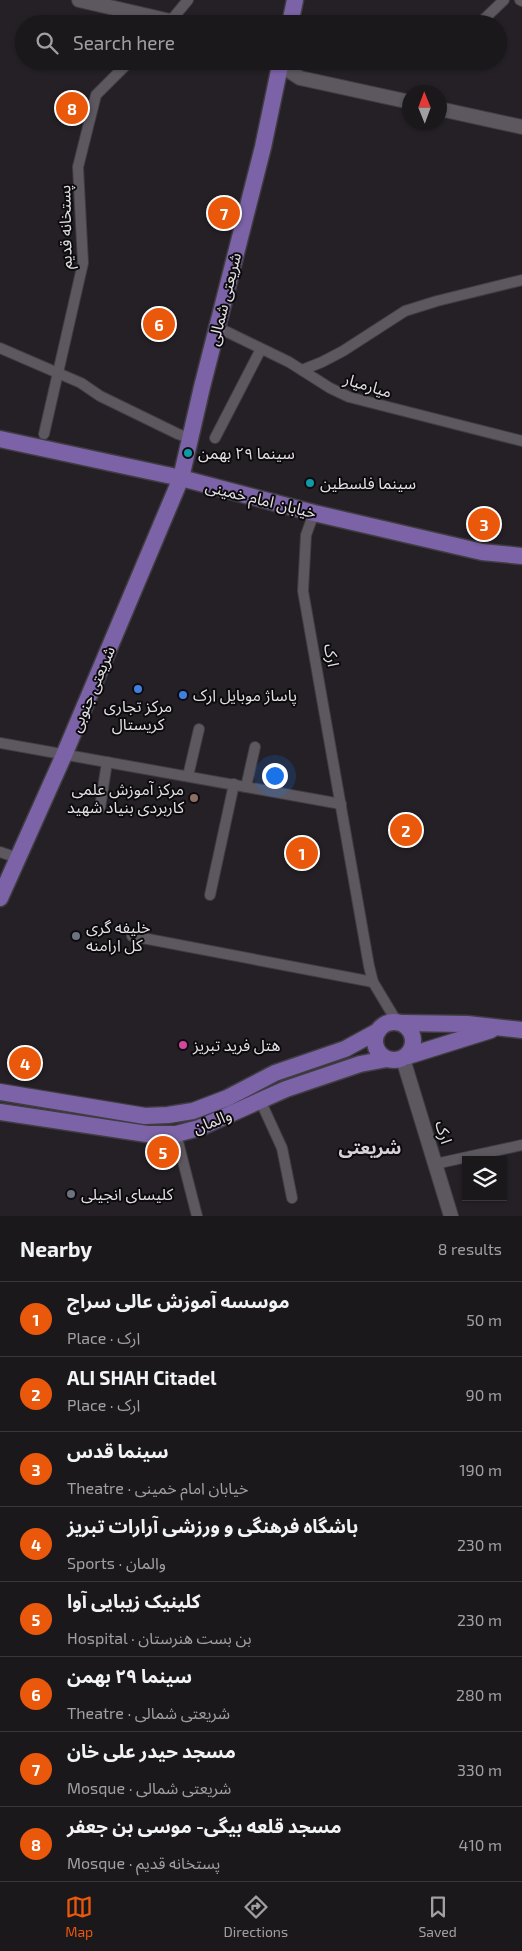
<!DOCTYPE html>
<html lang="en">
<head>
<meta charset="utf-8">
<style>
  :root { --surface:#1b181c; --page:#282529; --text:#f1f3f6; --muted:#a0a0a3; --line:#39373b; --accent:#ea580c }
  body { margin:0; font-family:"Exo 2","Noto Sans Arabic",sans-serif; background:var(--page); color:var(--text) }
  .controls { position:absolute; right:15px; bottom:15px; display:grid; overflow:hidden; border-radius:0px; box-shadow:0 1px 4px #0004 }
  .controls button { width:45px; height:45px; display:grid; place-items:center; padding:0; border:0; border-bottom:1px solid var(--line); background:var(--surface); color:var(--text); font:25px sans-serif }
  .compass { position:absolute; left:402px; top:85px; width:45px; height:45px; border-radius:50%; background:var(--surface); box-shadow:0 1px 4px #0004; rotate:359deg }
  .you { position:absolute; left:274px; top:775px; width:18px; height:18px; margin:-12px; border:4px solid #fff; border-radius:50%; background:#1a73e8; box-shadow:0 0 0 8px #1a73e833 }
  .badge { display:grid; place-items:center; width:32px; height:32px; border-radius:50%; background:var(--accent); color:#fff; font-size:16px; font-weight:700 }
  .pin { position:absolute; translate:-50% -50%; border:2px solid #fff; box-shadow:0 1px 5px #0006 }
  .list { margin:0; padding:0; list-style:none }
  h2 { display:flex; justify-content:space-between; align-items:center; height:65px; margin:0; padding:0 20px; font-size:21px }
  h2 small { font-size:16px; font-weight:400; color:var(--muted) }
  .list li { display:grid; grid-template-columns:32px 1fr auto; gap:15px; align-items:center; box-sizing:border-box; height:75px; padding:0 20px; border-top:1px solid var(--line) }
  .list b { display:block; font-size:19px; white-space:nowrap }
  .list p { margin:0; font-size:16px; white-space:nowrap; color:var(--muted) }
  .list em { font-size:16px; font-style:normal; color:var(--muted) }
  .icon { flex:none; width:28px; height:28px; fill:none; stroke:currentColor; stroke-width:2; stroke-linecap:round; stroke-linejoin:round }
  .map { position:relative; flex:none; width:522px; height:1216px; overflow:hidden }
  .search { position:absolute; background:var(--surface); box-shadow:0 1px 4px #0004; left:15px; right:15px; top:15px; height:55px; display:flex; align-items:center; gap:12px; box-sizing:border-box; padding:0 18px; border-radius:28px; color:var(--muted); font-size:19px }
  .sheet { height:665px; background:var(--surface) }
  nav { display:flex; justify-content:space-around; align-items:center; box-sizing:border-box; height:70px; border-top:1px solid var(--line); background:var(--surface); font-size:14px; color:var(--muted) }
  nav a { display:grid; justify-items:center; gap:2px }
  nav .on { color:var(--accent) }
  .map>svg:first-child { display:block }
</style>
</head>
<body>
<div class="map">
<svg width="522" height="1216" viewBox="0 0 522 1216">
  <rect width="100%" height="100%" fill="#242026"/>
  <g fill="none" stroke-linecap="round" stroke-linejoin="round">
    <defs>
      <g id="street">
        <polyline points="520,0 522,1"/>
        <polyline points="168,24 188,0"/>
        <polyline points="479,24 504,0"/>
        <polyline points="217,327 289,362 330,388 349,397 522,441"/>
        <polyline points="0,348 81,383 100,396 178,434 190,438"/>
        <polyline points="302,370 322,362 343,351 405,311 437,301 522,280"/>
        <polyline points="44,434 83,263 78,167 96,95 130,61"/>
        <polyline points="215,438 261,349"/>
        <polyline points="314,513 306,535 303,591 369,966 373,982 397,1022"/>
        <polyline points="0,743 341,804"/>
        <polyline points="188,776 199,729"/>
        <polyline points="246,787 255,747"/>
        <polyline points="100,808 107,762"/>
        <polyline points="0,852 18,858"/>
        <polyline points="210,895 234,784"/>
        <polyline points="132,936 373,982"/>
        <polyline points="260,1100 282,1148 292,1198"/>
        <polyline points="176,1134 197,1216"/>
        <polyline points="435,1164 522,1145"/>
      </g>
      <g id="secondary">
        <polyline points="79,0 183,24"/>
        <polyline points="274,61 300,78 410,102"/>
        <polyline points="440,109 522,127"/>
        <polyline points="403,1059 451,1216"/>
      </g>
      <g id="primary">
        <polyline points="290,24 295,0"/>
        <polyline points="0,439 181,478 314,513 482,552 522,556"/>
        <polyline points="0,898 64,755 181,478 202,387 263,147 281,61"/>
        <circle cx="394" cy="1041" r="19"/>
        <polyline points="402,1023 467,1024 522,1030"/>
        <polyline points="408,1056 491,1030"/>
        <polyline points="0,1092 145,1116 168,1115 193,1111 227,1098 275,1073 345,1049 378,1031"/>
        <polyline points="0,1112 147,1134 176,1134 199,1128 286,1089 360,1064 387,1059"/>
      </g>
    </defs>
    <use href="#street" stroke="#403d42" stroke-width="12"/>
    <use href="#secondary" stroke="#403d42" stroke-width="16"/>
    <use href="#primary" stroke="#403d42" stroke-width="19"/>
    <use href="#street" stroke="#5d5860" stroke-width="10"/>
    <use href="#secondary" stroke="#5d5860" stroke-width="14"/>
    <use href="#primary" stroke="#7c63a7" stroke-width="16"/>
  </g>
  <g fill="#0f9aa8" stroke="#0c0a0d" stroke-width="2">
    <circle cx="188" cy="453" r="5"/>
    <circle cx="310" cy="483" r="5"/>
  </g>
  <g fill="#3f7fe0" stroke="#0c0a0d" stroke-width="2">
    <circle cx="138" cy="689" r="5"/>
    <circle cx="183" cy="695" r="5"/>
  </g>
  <circle fill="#8d6e63" stroke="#0c0a0d" stroke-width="2" cx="194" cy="798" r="5"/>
  <g fill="#6b7280" stroke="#0c0a0d" stroke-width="2">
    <circle cx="76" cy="936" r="5"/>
    <circle cx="71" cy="1194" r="5"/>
  </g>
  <circle fill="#d1479c" stroke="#0c0a0d" stroke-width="2" cx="183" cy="1045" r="5"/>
  <g text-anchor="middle" stroke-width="4" stroke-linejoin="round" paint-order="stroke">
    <g font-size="16" fill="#e3e0e4" stroke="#0c0a0d">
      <text transform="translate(65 227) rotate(-91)" y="6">پستخانه قدیم</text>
      <text transform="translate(224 299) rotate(-76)" y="6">شریعتی شمالی</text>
      <text transform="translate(368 385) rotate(17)" y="6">میارمیار</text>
      <text transform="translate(261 499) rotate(14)" y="6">خیابان امام خمینی</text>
      <text transform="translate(332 655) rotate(80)" y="6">ارک</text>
      <text transform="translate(92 689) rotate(-67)" y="6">شریعتی جنوبی</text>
      <text transform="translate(212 1121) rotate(-22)" y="6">والمان</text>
      <text transform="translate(444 1132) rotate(73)" y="6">ارک</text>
    </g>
    <g font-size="16" fill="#e3e0e4" stroke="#0c0a0d" text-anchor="start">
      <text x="198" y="459">سینما ٢٩ بهمن</text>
      <text x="320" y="489">سینما فلسطین</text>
      <text x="193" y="701">پاساژ موبایل ارک</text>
      <text x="138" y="712" text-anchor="middle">مرکز تجاری<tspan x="138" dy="18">کریستال</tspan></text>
      <text x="184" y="795" text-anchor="end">مرکز آموزش علمی<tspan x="184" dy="18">کاربردی بنیاد شهید</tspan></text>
      <text x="86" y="933">خلیفه گری<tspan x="86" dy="18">کل ارامنه</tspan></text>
      <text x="193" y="1051">هتل فرید تبریز</text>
      <text x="81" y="1200">کلیسای انجیلی</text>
    </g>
    <g font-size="18" font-weight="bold" fill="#d6d0d9" stroke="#0c0a0d">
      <text x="370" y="1154">شریعتی</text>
    </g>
  </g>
</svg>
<div class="controls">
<button><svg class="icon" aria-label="layers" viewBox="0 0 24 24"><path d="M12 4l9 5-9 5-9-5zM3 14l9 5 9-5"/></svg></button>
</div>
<svg class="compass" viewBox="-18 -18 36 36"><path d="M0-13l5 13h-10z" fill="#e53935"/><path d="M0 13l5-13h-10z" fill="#a0a0a3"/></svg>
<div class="you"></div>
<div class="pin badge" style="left:302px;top:853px">1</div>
<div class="pin badge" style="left:406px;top:830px">2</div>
<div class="pin badge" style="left:484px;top:524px">3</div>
<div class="pin badge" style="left:25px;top:1063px">4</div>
<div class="pin badge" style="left:163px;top:1152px">5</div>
<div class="pin badge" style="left:159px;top:324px">6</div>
<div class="pin badge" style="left:224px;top:213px">7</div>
<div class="pin badge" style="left:72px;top:108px">8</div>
<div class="search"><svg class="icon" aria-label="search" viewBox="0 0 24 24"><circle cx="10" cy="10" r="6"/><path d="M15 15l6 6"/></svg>Search here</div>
</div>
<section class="sheet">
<h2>Nearby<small>8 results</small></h2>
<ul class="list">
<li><span class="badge">1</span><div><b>موسسه آموزش عالی سراج</b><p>Place · ارک</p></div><em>50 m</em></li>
<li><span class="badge">2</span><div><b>ALI SHAH Citadel</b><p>Place · ارک</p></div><em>90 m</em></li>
<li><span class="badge">3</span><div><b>سینما قدس</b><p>Theatre · خیابان امام خمینی</p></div><em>190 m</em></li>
<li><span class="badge">4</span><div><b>باشگاه فرهنگی و ورزشی آرارات تبریز</b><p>Sports · والمان</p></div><em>230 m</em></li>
<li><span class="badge">5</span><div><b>کلینیک زیبایی آوا</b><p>Hospital · بن بست هنرستان</p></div><em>230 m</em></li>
<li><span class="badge">6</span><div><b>سینما ۲۹ بهمن</b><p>Theatre · شریعتی شمالی</p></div><em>280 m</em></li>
<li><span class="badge">7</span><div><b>مسجد حیدر علی خان</b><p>Mosque · شریعتی شمالی</p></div><em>330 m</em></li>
<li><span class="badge">8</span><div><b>مسجد قلعه بیگی- موسی بن جعفر</b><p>Mosque · پستخانه قدیم</p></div><em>410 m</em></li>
</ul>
</section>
<nav>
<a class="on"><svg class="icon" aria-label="map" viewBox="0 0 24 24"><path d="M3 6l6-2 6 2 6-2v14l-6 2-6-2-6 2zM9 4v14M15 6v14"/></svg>Map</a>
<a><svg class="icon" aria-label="directions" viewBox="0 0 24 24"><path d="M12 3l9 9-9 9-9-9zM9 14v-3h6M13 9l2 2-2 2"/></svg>Directions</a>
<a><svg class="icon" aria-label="saved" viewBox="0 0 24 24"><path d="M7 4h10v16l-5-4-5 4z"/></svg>Saved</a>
</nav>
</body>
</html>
